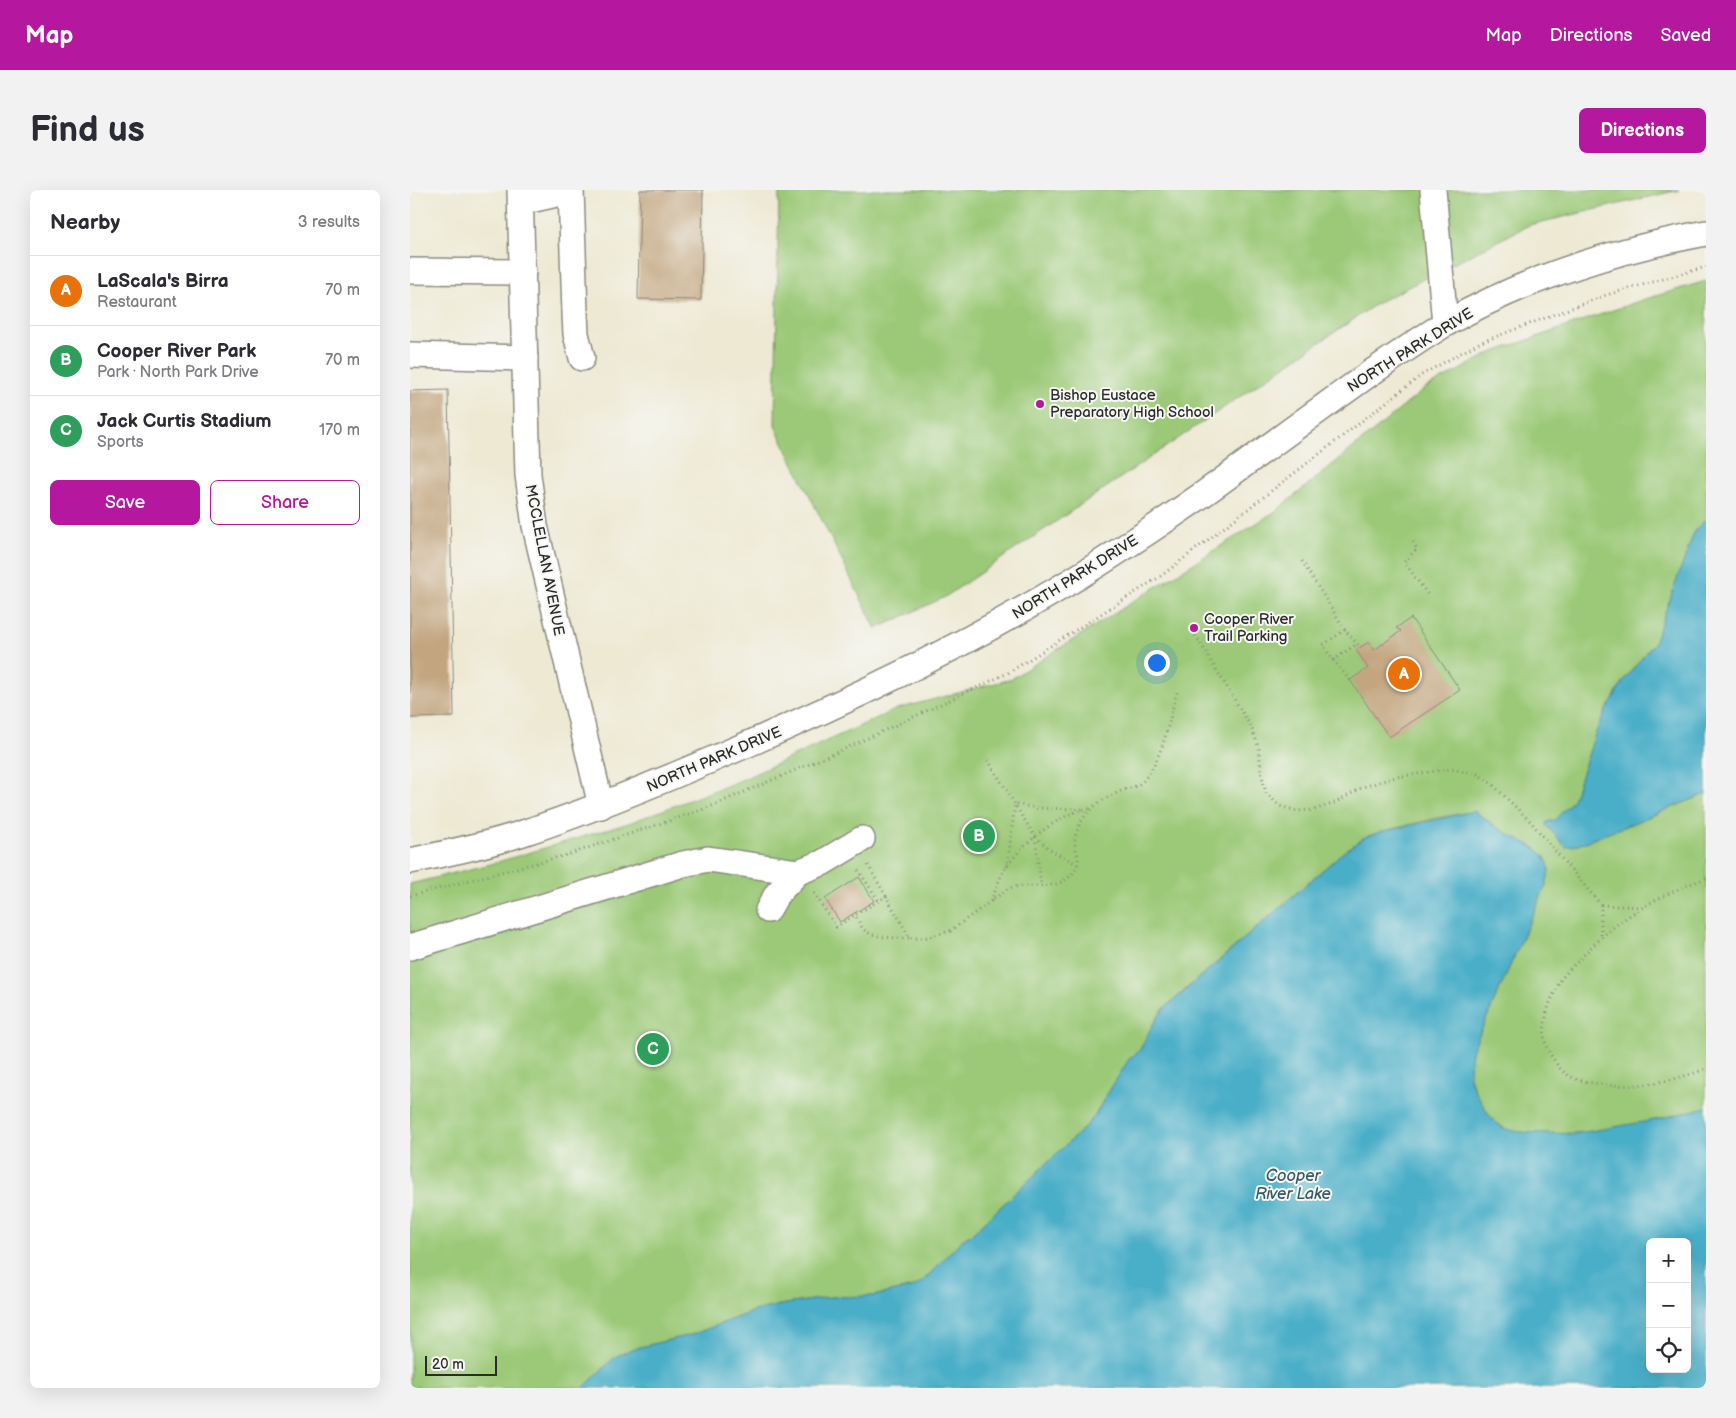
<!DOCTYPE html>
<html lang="en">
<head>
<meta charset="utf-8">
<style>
  :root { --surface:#fff; --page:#f2f2f3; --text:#2b2b33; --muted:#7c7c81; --line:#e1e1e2; --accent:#b5179e }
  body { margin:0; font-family:"Balsamiq Sans",sans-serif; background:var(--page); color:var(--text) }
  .controls { position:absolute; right:15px; bottom:15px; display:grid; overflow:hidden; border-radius:8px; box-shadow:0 5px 20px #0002 }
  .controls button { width:45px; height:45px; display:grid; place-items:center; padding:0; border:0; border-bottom:1px solid var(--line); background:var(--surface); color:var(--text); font:25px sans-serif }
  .scale { position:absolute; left:15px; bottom:12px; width:72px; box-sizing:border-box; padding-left:5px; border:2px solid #2b2b2b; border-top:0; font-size:14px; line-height:18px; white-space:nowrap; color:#2b2b2b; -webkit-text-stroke:4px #f6f6f2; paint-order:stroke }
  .you { position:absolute; left:746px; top:472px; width:18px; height:18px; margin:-12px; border:4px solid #fff; border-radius:50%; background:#1a73e8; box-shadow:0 0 0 8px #1a73e833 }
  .badge { display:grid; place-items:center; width:32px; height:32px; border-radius:50%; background:var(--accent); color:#fff; font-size:16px; font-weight:700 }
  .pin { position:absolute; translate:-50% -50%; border:2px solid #fff; box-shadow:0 1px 5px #0006 }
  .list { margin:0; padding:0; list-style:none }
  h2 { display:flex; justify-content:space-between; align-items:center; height:65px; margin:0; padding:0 20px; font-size:21px }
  h2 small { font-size:16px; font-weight:400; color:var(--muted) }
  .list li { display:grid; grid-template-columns:32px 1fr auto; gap:15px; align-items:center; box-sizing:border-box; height:70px; padding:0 20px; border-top:1px solid var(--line) }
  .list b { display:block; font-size:19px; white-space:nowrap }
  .list p { margin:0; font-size:16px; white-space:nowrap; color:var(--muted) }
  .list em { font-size:16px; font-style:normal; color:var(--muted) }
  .actions { display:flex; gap:10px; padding:15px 20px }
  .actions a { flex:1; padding:11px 0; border:1px solid var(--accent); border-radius:8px; text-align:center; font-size:18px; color:var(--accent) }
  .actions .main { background:var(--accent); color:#fff }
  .icon { flex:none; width:28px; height:28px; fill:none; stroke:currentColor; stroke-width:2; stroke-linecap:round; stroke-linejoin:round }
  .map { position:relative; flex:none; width:1296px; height:1198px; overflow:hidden; border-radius:8px }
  header { display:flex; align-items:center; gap:30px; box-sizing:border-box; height:70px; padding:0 25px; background:var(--accent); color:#fff }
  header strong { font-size:24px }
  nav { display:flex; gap:28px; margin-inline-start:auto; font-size:18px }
  .intro { display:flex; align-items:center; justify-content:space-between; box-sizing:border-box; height:120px; padding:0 30px }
  h1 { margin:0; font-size:35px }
  .button { padding:12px 22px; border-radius:8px; background:var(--accent); color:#fff; font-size:18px; font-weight:700 }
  main { display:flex; gap:30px; padding:0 30px }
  aside { flex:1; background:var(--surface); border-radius:8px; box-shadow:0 5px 20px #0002 }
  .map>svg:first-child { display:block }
</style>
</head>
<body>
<header>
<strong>Map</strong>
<nav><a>Map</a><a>Directions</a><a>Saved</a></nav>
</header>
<div class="intro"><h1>Find us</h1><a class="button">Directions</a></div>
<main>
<aside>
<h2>Nearby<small>3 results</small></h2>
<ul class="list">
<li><span class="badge" style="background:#e8710a">A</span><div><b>LaScala's Birra</b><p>Restaurant</p></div><em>70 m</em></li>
<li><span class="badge" style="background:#2e9e5b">B</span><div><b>Cooper River Park</b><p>Park · North Park Drive</p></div><em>70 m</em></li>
<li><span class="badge" style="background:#2e9e5b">C</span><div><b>Jack Curtis Stadium</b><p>Sports</p></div><em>170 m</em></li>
</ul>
<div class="actions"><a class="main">Save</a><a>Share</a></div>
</aside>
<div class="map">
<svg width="1296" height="1198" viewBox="0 0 1296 1198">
  <rect width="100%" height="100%" fill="#f6f6f2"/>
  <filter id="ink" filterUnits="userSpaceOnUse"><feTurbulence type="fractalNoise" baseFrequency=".02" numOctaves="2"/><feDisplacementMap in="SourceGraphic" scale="10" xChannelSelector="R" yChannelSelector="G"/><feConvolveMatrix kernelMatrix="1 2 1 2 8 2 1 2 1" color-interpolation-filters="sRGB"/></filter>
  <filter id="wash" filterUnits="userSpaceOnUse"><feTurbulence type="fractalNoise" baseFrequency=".0096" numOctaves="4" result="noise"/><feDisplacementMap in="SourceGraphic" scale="20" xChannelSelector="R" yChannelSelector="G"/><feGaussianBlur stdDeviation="1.12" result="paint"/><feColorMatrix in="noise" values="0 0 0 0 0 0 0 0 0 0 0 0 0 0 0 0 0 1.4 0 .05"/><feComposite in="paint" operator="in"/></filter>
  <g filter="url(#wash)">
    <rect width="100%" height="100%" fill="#ede9d3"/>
    <g fill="#9bc977" stroke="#637a51">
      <polygon points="369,0 1269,0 1119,35 969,112 535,407 466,439 365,236"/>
      <path d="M1296 91V331L1285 340 1244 453 1215 489 1195 522 1186 542 1163 610 1145 630 1137 632 1136 635 1156 657 1168 655 1296 604V917C1242 931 1186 946 1130 943 1119 943 1107 943 1096 939 1084 934 1077 922 1071 911 1059 890 1058 885 1062 861L1136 695C1137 690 1139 684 1139 680 1138 658 1111 652 1096 643 1085 637 1075 628 1064 621L1022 629 970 642 953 648 931 664 753 819 742 836 730 860 719 870 693 911 686 924 675 937 562 1044 552 1050 512 1092 504 1097 463 1106 421 1107 370 1115 344 1121 284 1144 222 1159 205 1167 173 1198H4L0 1196V694L81 674 219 633 329 591 487 519 601 489 866 321 1016 198 1081 163 1232 110Z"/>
    </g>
    <g fill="#49aec8" stroke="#3a6c7a" fill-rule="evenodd">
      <polygon points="1294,331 1296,331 1296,604 1168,655 1156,657 1136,635 1137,632 1145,630 1163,610 1186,542 1195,522 1215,489 1244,453 1285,340"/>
      <path d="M1064 621C1075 628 1085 637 1096 643 1111 652 1138 658 1139 680 1139 684 1137 690 1136 695L1062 861 1059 886 1063 897 1078 924 1087 933 1095 939 1110 942 1164 944 1250 929 1296 917V1198H173L205 1167 222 1159 284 1144 344 1121 370 1115 421 1107 463 1106 504 1097 512 1092 552 1050 562 1044 675 937 686 924 693 911 719 869 730 860 742 836 753 820 931 664 953 648 970 642ZM1240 1052H1277V1179H1240Z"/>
    </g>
    <g id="blocks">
      <g fill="#c3a680">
        <polygon points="230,0 293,0 291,110 228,109"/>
        <polygon points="38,200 44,527 0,528 0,201"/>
        <polygon points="1001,428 1050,500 979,547 940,490 958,478 946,460 959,452 964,460 991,441 986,438"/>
        <polygon points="449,687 464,711 430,732 415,709"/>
      </g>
    </g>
  </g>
  <g filter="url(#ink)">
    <use href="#blocks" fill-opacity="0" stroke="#8c8a7f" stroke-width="1"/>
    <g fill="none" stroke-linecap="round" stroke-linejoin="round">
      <defs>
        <g id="minor">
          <polyline points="110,0 118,285 125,336 191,616"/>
          <polyline points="161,0 165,123 166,144 172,168"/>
          <polyline points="1023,0 1035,134"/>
          <polyline points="111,12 160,1"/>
          <polyline points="0,81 113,82"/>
          <polyline points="0,165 115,168"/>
          <path d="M0 671C38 663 77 655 113 643 183 620 250 592 317 563 445 509 570 449 687 375 737 343 785 311 832 276 875 245 918 213 962 182 986 166 1010 149 1035 134 1116 88 1205 60 1296 43"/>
          <polyline points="358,720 367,704 388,682"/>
          <polyline points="0,757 273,674 298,669 388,682 412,673 452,649"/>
        </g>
      </defs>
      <use href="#minor" stroke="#8c8a7f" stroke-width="28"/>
      <g stroke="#8c8a7f" stroke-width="3" stroke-dasharray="1 4" stroke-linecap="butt">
        <polyline points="1003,352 1007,359 994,372 1019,406"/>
        <polyline points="892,371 935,440 950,457"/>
        <polyline points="935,440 913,455 923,470 940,490"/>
        <polyline points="783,441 841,537 849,558 851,582 856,603 870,616 887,621 904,620 927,612 953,597 986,587 1040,579 1067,584 1082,594 1119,630 1191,715 1191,747"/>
        <polyline points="923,470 947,454"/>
        <polyline points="578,570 625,647 631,695"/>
        <polyline points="625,647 642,661 667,674"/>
        <path d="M458 675 500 748H514L540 741 599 698C617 693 640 700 655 690 662 686 669 676 668 668 668 663 665 659 665 654 664 647 668 638 671 632 680 617 693 609 709 602 717 598 726 598 733 591 755 566 758 530 768 499"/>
        <polyline points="597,677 605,614 627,618 674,619"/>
        <polyline points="448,680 469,711"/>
        <path d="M1296 688C1245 707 1207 728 1170 769 1164 775 1157 781 1152 788 1140 808 1128 838 1138 860 1143 869 1150 881 1159 886 1168 891 1179 892 1189 894 1228 899 1259 892 1296 879"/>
        <polyline points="404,703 426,737 445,725"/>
        <polyline points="0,706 160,664 297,618 432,560 598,483 751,386 1013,184 1069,153 1193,106 1296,77"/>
        <path d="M477 706 445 725C448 729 450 735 453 739 464 749 487 748 500 748"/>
        <path d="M581 711C585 701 589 690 593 682 606 659 653 619 680 619"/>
        <polyline points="1191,715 1230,717"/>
      </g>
      <use href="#minor" stroke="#fff" stroke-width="25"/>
    </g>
  </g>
  <g fill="#b5179e" stroke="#f6f6f2" stroke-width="2">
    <circle cx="630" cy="214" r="5"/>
    <circle cx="784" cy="438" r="5"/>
  </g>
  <g text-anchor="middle" stroke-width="4" stroke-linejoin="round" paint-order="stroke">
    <g font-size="15" fill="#2b2b2b" stroke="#f6f6f2">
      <text transform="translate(1000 160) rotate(-32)" y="5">NORTH PARK DRIVE</text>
      <text transform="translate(135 370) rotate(79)" y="5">MCCLELLAN AVENUE</text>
      <text transform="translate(665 387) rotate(-32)" y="5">NORTH PARK DRIVE</text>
      <text transform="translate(304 569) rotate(-23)" y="5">NORTH PARK DRIVE</text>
    </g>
    <g font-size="15" fill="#2b2b2b" stroke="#f6f6f2" text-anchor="start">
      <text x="640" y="210">Bishop Eustace<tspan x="640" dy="17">Preparatory High School</tspan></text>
      <text x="794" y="434">Cooper River<tspan x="794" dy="17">Trail Parking</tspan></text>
    </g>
    <g font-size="16" font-style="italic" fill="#365962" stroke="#f6f6f2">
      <text x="883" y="991">Cooper<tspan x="883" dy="18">River Lake</tspan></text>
    </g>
  </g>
</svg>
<div class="controls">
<button>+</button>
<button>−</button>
<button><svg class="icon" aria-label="locate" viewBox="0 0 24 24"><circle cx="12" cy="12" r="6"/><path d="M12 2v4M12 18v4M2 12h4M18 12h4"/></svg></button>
</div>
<div class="scale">20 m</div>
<div class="you"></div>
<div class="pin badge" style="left:994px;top:484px;background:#e8710a">A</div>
<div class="pin badge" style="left:569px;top:646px;background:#2e9e5b">B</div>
<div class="pin badge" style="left:243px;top:859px;background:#2e9e5b">C</div>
</div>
</main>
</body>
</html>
